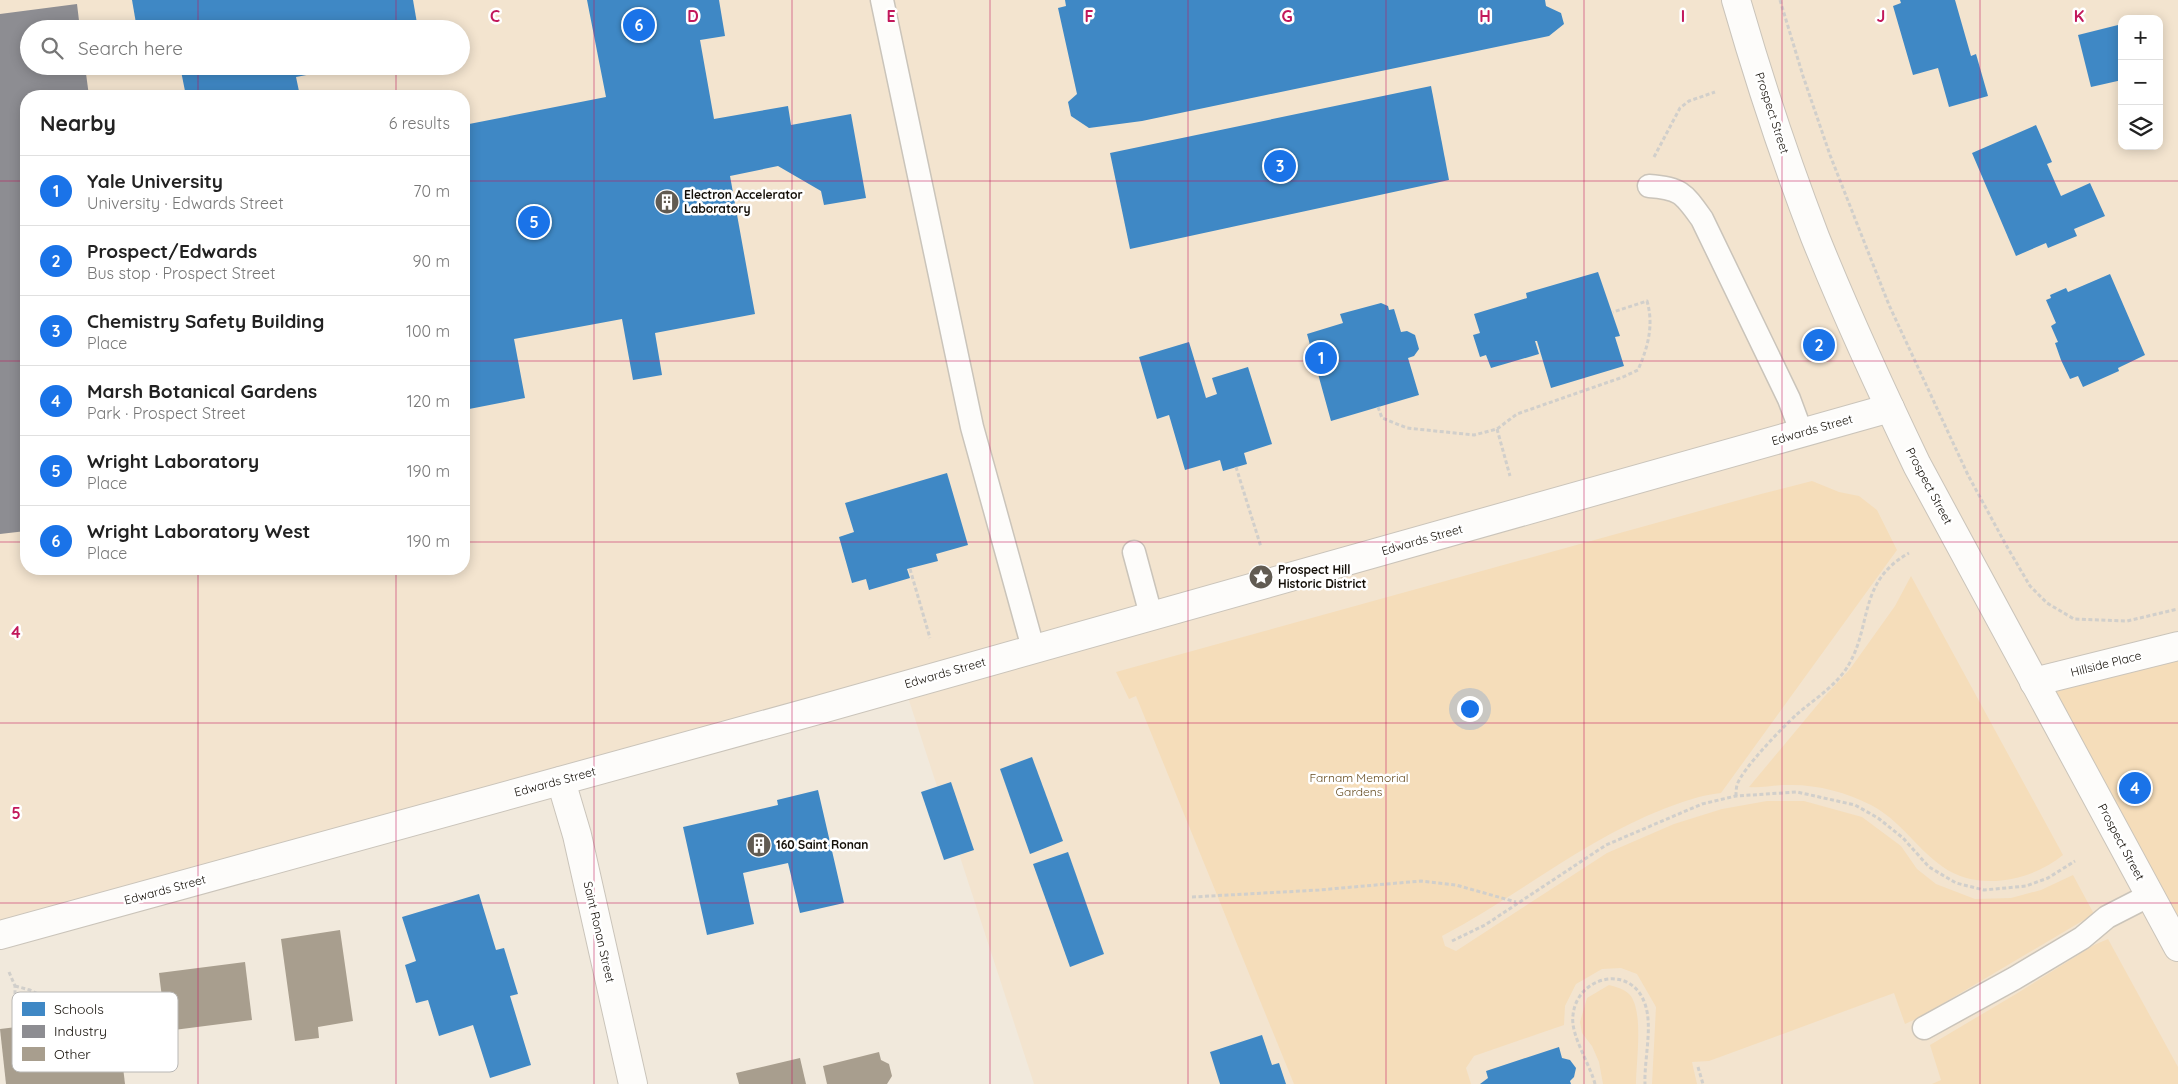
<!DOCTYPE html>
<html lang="en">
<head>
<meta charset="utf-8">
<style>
  :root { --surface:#fff; --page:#f6f6f6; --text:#222; --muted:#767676; --line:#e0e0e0; --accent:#1a73e8 }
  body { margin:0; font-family:Quicksand,sans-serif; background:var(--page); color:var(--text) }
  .controls { position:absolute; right:15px; top:15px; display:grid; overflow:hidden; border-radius:10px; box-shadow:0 2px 12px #0003 }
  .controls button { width:45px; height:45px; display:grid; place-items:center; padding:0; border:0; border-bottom:1px solid var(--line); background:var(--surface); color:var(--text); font:25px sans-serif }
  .you { position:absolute; left:1469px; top:708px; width:18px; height:18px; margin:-12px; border:4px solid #fff; border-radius:50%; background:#1a73e8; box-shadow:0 0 0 8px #1a73e833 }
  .badge { display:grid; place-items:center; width:32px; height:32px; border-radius:50%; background:var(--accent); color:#fff; font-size:16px; font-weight:700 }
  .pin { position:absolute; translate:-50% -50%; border:2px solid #fff; box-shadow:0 1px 5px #0006 }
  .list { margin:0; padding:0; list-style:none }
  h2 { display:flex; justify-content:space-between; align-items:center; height:65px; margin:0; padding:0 20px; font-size:21px }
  h2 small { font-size:16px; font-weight:400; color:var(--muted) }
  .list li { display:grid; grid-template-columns:32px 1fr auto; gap:15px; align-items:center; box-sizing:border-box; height:70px; padding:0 20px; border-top:1px solid var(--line) }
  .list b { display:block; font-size:19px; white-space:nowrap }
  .list p { margin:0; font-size:16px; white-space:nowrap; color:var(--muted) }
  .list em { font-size:16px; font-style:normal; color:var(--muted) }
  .icon { flex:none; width:28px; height:28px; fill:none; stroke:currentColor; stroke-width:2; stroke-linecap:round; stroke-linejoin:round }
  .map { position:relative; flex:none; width:2178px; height:1084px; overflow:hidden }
  .search { position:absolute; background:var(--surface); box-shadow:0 2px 12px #0003; left:20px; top:20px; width:450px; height:55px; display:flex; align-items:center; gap:12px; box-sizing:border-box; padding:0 18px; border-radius:28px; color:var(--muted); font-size:19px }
  .panel { position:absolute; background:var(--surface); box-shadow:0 2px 12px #0003; left:20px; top:90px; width:450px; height:485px; border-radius:20px }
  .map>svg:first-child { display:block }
</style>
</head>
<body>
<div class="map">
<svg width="2178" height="1084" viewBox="0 0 2178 1084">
  <rect width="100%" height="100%" fill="#f1e9dc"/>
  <path fill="#f3e4cf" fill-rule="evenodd" d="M0 0H2178V1084H1034L904 685 0 935ZM2122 19H2159V146H2122ZM29 29H461V66H29ZM26 96H464V569H26Z"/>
  <g fill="#f5ddba">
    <path d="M1812 481 1839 492 1859 496 1877 510 1897 550 1721 793C1701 795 1685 801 1666 808 1585 839 1518 896 1442 936L1445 946 1456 951 1607 853 1674 824 1722 809 1767 801H1804L1862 817 1901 846 1917 869 1936 884 1975 899 2011 898 2041 890 2073 875 2094 914 1920 1017 1905 1024 1894 993 1709 1061 1692 1062 1697 1084H1652L1656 1007 1637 974 1621 968 1602 969 1576 984 1565 1006 1564 1025 1474 1056 1466 1068 1471 1084H1294L1136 696 1129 699 1116 672 1761 494Z"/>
    <path d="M1911 576 2063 855C2032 881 1978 892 1943 867 1916 848 1900 820 1871 805 1846 792 1815 784 1787 785 1774 785 1762 788 1749 787L1824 697 1850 669 1895 606Z"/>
    <polygon points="2178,646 2178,947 2034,682"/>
    <polygon points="2108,939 2178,1067 2178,1084 1932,1084 1941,1080 1930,1045 2016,994 2094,945"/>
    <path d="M1609 985C1616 987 1625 989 1630 995 1644 1012 1636 1062 1636 1084H1603L1599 1062 1592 1046 1582 1033 1580 1022 1587 998Z"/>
  </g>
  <g fill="#3f88c5">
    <polygon points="132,0 413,0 418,29 137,29"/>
    <polygon points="587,0 719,0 725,36 700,40 714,119 788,106 791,125 851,114 866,198 824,205 821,191 778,166 730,176 755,314 655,333 662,375 633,380 622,319 514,339 525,398 464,410 464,125 606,97"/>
    <polygon points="1065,0 1545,0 1546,6 1561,13 1564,24 1549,36 1142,121 1089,128 1071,116 1068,102 1077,94 1058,8 1066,6"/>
    <polygon points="1900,0 1955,0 1971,56 1976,54 1988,96 1949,107 1938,68 1913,75 1893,6 1901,3"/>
    <polygon points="2122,24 2122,80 2091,87 2078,35"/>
    <polygon points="180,66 348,66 348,67 296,77 300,96 186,96"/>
    <polygon points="1431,86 1449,180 1130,249 1110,153"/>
    <polygon points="2036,125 2052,162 2047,164 2061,196 2090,183 2105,216 2074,229 2077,236 2048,248 2046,243 2016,256 1972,153"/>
    <polygon points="1598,272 1620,336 1615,337 1624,366 1551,388 1537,341 1535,341 1539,354 1491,368 1486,355 1480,357 1473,335 1480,333 1474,314 1527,298 1526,293"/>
    <polygon points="2110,274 2145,355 2118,368 2119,371 2083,387 2078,376 2070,379 2061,360 2055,343 2058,342 2051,326 2056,323 2046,300 2051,298 2050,295 2066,288 2068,292"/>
    <polygon points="1381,303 1388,306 1389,310 1394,309 1401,332 1407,331 1415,335 1419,349 1414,356 1408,358 1419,395 1331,421 1307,334 1343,323 1340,314"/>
    <polygon points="1189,342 1206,398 1217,394 1212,378 1248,367 1272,444 1244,453 1247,464 1223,471 1220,460 1185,470 1169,415 1157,419 1139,357"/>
    <polygon points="465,438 469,463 464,464 464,439"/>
    <polygon points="947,473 968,545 936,554 938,561 907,569 910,578 869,590 866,579 852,583 839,537 854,532 845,503"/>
    <polygon points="1032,757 1063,841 1030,854 1000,769"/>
    <polygon points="951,782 974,850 944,860 921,792"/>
    <polygon points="818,790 844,903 800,913 788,863 743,873 754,924 707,935 683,827 778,805 777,800"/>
    <polygon points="1068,852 1104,954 1070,967 1033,864"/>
    <polygon points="479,894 496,950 504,948 518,994 510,996 531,1065 490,1078 473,1025 439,1036 428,1000 416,1003 405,965 416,961 402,917"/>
    <polygon points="1262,1035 1272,1065 1279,1063 1286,1084 1220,1084 1210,1052"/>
    <polygon points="1559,1047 1562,1058 1570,1060 1576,1068 1574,1077 1570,1081 1571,1084 1480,1084 1488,1078 1486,1071"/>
  </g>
  <polygon fill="#8d8d92" points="77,4 80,29 29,29 29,66 85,66 89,96 26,96 26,531 0,534 0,14"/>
  <g fill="#a89e8e">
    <polygon points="340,930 353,1021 318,1027 319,1038 295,1041 281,939"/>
    <polygon points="245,962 252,1020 166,1031 159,973"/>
    <polygon points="117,1015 125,1084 6,1084 0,1029"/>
    <polygon points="879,1052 881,1060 889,1064 892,1076 887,1084 827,1084 823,1066"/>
    <polygon points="800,1058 806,1084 739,1084 736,1073"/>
  </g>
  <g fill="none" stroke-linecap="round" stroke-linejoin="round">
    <defs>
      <g id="service">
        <polyline points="882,0 972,427 1033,648"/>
        <path d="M1649 186C1681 188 1684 194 1702 219L1789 399 1802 434"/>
        <polyline points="1134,552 1151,615"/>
        <polyline points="1924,1028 2015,978 2082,938 2107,917 2150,895"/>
      </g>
      <polyline id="minor" points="561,781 577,835 633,1084"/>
      <g id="secondary">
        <path d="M1736 0C1759 80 1785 159 1815 237 1846 314 1881 390 1917 465L2178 947"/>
        <polyline points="2034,682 2178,646"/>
        <polyline points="0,935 818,710 1890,408"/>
      </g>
    </defs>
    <use href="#service" stroke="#cac4ba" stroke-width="25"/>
    <use href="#minor" stroke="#cac4ba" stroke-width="30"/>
    <use href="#secondary" stroke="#cac4ba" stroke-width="30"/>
    <g stroke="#d1cfcb" stroke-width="3" stroke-dasharray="4 2.5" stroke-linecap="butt">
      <polyline points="1780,0 1803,76 1830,155 1889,305 1968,475 2006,545 2030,586 2047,603 2074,619 2127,621 2178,609"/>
      <polyline points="1654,157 1680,108 1689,101 1715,92"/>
      <path d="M1378 407 1382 418 1407 428 1474 435 1497 429 1517 414 1623 377 1638 370C1648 347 1654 325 1647 301L1613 312"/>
      <polyline points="1497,429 1510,476"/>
      <polyline points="1236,467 1261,547"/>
      <polyline points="910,569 930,638"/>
      <path d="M1736 796C1736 793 1736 789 1737 785 1742 769 1782 728 1796 715 1812 701 1830 690 1844 672 1874 630 1855 583 1909 553"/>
      <polyline points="1192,897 1319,890 1421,881 1456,885 1516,902"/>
      <polyline points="1452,941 1485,925 1606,845 1702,804 1736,796 1797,792 1855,805 1878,818 1903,838 1929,867 1956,883 1984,890 2026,886 2048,878 2075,861"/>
      <polyline points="9,972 15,986 15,1007 21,1026"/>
      <polyline points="15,986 30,990 44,997 48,1008 47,1023"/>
      <path d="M44 997C65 994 88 998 101 1017"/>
      <polyline points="1698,1067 1703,1084"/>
      <path d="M1595 1084C1590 1064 1570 1035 1573 1015 1577 976 1631 963 1645 1004 1653 1026 1644 1060 1645 1084"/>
    </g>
    <use href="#service" stroke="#fdfcfa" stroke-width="22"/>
    <use href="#minor" stroke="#fdfcfa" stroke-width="28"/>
    <use href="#secondary" stroke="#fdfcfa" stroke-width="28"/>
  </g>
  <path fill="none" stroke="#c2185b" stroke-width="1" stroke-opacity="0.55" d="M198 0V29M396 0V29M594 0V1084M792 0V1084M990 0V1084M1188 0V1084M1386 0V1084M1584 0V1084M1782 0V1084M1980 0V1084M198 66V96M396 66V96M0 181H26M464 181H2178M0 361H26M464 361H2178M0 542H26M464 542H2178M198 569V1084M396 569V1084M0 723H2178M0 903H2178"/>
  <defs>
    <symbol id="building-disc" viewBox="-11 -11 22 22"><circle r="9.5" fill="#615b52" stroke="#fff"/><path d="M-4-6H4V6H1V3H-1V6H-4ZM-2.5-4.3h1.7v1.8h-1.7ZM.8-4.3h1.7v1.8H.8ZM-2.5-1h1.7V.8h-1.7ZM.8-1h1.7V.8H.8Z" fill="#fff"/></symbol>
    <symbol id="sight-disc" viewBox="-11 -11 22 22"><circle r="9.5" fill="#615b52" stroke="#fff"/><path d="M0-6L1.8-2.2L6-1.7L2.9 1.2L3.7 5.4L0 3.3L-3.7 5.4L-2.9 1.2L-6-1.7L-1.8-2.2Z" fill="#fff"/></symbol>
  </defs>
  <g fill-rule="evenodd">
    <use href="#building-disc" x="653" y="188" width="28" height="28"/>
    <use href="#sight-disc" x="1247" y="563" width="28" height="28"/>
    <use href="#building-disc" x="745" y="831" width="28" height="28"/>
  </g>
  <g text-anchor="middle" stroke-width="5" stroke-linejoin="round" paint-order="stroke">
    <g font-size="12" fill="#130e07" stroke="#fff">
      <text transform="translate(1772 113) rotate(72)" y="4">Prospect Street</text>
      <text transform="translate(1812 430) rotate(-16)" y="4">Edwards Street</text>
      <text transform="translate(1929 486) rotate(62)" y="4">Prospect Street</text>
      <text transform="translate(1422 540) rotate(-16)" y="4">Edwards Street</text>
      <text transform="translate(2106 664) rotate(-14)" y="4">Hillside Place</text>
      <text transform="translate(945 673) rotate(-16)" y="4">Edwards Street</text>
      <text transform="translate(555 782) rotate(-15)" y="4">Edwards Street</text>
      <text transform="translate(2121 842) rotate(62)" y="4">Prospect Street</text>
      <text transform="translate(165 890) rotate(-15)" y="4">Edwards Street</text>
      <text transform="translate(599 932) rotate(77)" y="4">Saint Ronan Street</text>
    </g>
    <g font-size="12" font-weight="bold" fill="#130e07" stroke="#fff" text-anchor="start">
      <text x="684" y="199">Electron Accelerator<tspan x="684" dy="14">Laboratory</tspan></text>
      <text x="1278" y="574">Prospect Hill<tspan x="1278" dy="14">Historic District</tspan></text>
      <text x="776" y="849">160 Saint Ronan</text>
    </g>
    <g font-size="12" fill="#664c20" stroke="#fff">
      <text x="1359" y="782">Farnam Memorial<tspan x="1359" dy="14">Gardens</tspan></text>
    </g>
  </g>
  <rect x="12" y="992" width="166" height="80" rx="8" fill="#fff" stroke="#b8b7b5" stroke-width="1"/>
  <rect x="22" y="1002" width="23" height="14" fill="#3f88c5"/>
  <rect x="22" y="1025" width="23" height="13" fill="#8d8d92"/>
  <rect x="22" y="1047" width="23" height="14" fill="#a89e8e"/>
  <g font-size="14" fill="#130e07">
    <text x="54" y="1014">Schools</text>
    <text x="54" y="1036">Industry</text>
    <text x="54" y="1059">Other</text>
  </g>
  <g font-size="16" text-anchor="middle" font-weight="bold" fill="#c2185b" stroke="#fff" stroke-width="5" stroke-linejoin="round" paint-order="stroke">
    <text x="495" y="22">C</text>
    <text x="693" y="22">D</text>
    <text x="891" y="22">E</text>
    <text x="1089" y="22">F</text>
    <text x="1287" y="22">G</text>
    <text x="1485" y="22">H</text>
    <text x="1683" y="22">I</text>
    <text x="1881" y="22">J</text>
    <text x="2079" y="22">K</text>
    <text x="16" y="638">4</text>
    <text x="16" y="819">5</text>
  </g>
</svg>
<div class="controls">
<button>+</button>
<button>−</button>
<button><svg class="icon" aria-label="layers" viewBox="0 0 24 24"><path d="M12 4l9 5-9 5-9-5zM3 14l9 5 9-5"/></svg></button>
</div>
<div class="you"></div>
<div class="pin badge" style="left:1321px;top:358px">1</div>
<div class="pin badge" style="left:1819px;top:345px">2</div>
<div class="pin badge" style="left:1280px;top:166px">3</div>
<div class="pin badge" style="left:2135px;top:788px">4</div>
<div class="pin badge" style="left:534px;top:222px">5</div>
<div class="pin badge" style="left:639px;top:25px">6</div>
<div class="search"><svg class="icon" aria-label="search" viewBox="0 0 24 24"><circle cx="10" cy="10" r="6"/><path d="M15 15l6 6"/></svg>Search here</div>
<section class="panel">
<h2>Nearby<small>6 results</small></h2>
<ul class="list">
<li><span class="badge">1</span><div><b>Yale University</b><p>University · Edwards Street</p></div><em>70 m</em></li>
<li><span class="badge">2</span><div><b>Prospect/Edwards</b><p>Bus stop · Prospect Street</p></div><em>90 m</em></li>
<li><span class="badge">3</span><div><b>Chemistry Safety Building</b><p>Place</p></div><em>100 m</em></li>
<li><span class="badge">4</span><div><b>Marsh Botanical Gardens</b><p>Park · Prospect Street</p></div><em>120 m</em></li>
<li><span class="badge">5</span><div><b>Wright Laboratory</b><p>Place</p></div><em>190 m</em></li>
<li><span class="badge">6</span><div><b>Wright Laboratory West</b><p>Place</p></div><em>190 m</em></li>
</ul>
</section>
</div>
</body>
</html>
